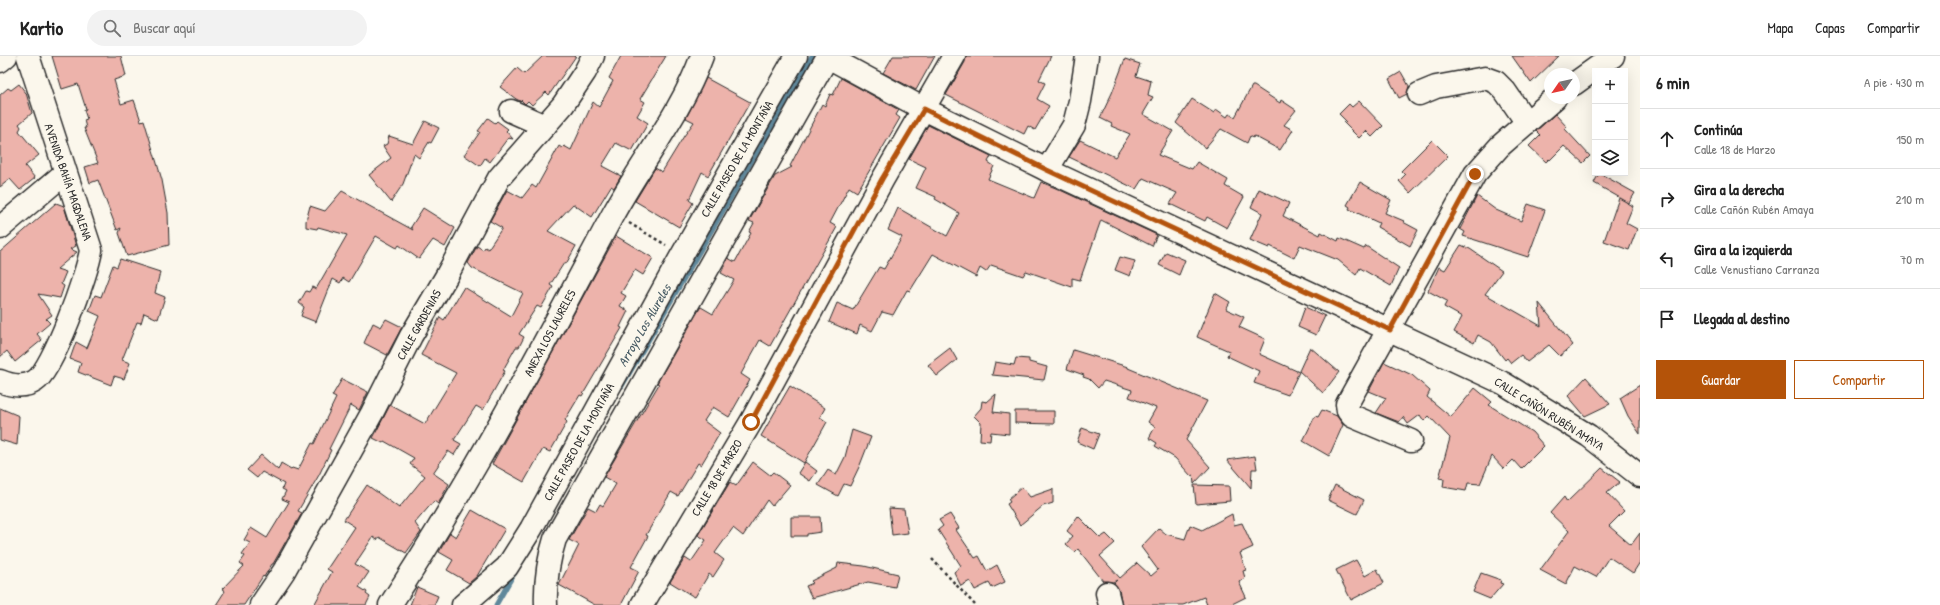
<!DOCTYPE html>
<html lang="es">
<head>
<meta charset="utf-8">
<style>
  :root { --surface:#fff; --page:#f2f2f2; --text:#222; --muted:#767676; --line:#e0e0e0; --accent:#b45309 }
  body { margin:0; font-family:"Patrick Hand",sans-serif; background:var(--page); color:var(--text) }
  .controls { position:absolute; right:12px; top:12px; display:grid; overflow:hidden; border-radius:0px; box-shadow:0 4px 16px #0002 }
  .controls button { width:36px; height:36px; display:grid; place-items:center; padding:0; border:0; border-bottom:1px solid var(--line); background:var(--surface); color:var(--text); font:20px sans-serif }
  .compass { position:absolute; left:1544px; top:12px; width:36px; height:36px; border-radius:50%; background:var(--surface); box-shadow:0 4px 16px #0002; rotate:236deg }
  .stop { position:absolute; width:12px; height:12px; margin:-9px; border:3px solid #b45309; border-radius:50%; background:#fff }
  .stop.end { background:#b45309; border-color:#fff; box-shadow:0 1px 4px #0008 }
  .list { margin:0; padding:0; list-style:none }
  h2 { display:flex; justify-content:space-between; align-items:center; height:52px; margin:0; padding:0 16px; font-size:17px }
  h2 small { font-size:13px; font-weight:400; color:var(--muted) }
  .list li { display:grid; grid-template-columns:26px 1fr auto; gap:12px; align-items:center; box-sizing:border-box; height:60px; padding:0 16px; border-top:1px solid var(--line) }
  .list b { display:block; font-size:15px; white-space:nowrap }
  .list p { margin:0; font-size:13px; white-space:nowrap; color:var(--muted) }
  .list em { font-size:13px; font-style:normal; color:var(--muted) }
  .actions { display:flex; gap:8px; padding:12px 16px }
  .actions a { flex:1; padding:9px 0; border:1px solid var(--accent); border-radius:0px; text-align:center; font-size:14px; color:var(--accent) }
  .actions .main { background:var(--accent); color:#fff }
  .icon { flex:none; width:22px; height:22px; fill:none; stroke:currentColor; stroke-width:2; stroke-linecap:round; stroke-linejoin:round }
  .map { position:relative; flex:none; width:1640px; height:549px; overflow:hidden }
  header { display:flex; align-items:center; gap:24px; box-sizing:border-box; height:56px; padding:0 20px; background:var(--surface); border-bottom:1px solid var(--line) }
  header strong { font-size:19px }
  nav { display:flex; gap:22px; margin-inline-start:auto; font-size:14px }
  .search { width:280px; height:36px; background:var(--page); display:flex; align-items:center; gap:10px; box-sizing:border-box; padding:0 14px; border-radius:22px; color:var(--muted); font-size:15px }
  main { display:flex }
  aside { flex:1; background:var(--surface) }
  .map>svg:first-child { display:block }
</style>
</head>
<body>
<header>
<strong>Kartio</strong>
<div class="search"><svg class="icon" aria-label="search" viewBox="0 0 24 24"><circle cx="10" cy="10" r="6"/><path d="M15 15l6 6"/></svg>Buscar aquí</div>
<nav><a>Mapa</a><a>Capas</a><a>Compartir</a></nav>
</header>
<main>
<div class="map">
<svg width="1640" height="549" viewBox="0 0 1640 549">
  <rect width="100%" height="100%" fill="#fbf7ec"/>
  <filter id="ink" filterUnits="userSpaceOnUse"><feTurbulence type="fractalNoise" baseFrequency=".025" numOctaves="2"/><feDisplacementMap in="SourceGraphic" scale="8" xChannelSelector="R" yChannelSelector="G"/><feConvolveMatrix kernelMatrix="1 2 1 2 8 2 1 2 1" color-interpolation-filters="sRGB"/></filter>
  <g filter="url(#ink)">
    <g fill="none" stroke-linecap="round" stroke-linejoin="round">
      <g stroke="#60889b" stroke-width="5">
        <polyline points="622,330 812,0"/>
        <polyline points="496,549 515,516"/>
      </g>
    </g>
    <g fill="#edb3ab" stroke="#2b2b2b">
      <polygon points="52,0 121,0 126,20 114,24 121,48 134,44 141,65 144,64 162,124 168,157 169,189 127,200 119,177 121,172 117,174 98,124 90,127 85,111 98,107 84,72 86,72 84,64 87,63 84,54 86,53 78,28 62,33"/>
      <polygon points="543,0 576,0 549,39 546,36 532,49 528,45 525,48 521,44 520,45 516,43 500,31 517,12 524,18"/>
      <polygon points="621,0 666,0 640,43 645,46 637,60 648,67 632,95 616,87 602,110 621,120 614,132 611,130 592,161 573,148 548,175 576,190 566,208 564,207 550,229 553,231 541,252 537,250 519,278 524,281 519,291 516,291 503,314 505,315 483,354 476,350 454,384 461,388 454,399 448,395 433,417 449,428 438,448 434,445 415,467 421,476 406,497 379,481 377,484 373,481 355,508 369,516 359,531 367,536 366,538 370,541 366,549 314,549 332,516 327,513 355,471 344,464 367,429 399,452 425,420 410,408 414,402 384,385 383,387 373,382 390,349 425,368 456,317 421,299 440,261 444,264 464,231 511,260 523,237 472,212 468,207 477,190 483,194 485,191 488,193 502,172 490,165 507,134 522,142 532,129 536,132 559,90 562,92 564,90 571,94 593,46 599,51 613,25 609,22"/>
      <polygon points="893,0 935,0 916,34 883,17"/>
      <polygon points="966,0 1051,0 1039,24 1045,27 1037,43 1049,50 1035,74 1028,70 1024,78 946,39 965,6"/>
      <polygon points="1512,0 1559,0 1531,27"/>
      <polygon points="1125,3 1140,8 1136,20 1151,25 1148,39 1153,41 1143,58 1173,75 1158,99 1192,113 1197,106 1228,124 1225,130 1244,141 1227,172 1207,161 1205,165 1170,148 1177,137 1143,122 1136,133 1069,101 1080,84 1115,101 1130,78 1111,70 1112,68 1100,62 1112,37"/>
      <polygon points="1401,16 1409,30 1407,38 1399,42 1389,23"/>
      <polygon points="706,22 750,46 708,120 702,116 689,144 693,147 679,171 635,145 655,112 662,116 684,80 694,66 686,62"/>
      <polygon points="841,22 899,54 896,59 900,62 857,136 849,131 830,167 837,171 770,290 760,284 741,318 750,324 729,361 713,351 704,365 720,377 701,409 698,407 678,440 671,436 646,479 648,480 631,511 639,515 621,549 595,549 559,529 579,489 569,484 588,451 596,455 600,448 603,450 616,428 604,421 659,328 657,327 700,252 701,251 713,258 734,224 721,217 728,202 735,206 751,177 749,176 754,167 749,165 768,132 775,120 792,111 790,110 822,48 825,50 830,38 833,39"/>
      <polygon points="19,28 26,37 32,57 19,68 21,71 19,75 39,99 25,110 35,122 20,134 10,123 0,131 0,39 8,32 11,34"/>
      <polygon points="1252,30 1254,30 1280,47 1281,44 1296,54 1284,69 1293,74 1280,94 1254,80 1253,82 1250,80 1247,87 1221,73 1205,92 1176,67 1192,43 1214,57 1216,53 1227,61 1229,58 1235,61"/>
      <polygon points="1359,45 1383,70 1372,81 1366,75 1359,82 1344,67 1346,65 1339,58 1349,48 1352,51"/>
      <polygon points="1555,58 1567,71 1565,73 1590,100 1583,107 1564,90 1550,104 1549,103 1546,106 1529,90 1540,79 1536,75"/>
      <polygon points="488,62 495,67 497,65 508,73 506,75 513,83 508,82 490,106 485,102 480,110 464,99 480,76 478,75"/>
      <polygon points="425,65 439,72 431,87 429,86 419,102 414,98 403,128 391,146 369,119 391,102 383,90 387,88 389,80 413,88"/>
      <polygon points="928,69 991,100 988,106 994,110 988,123 1034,142 1041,126 1058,133 1157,179 1152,190 1101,164 1080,224 1072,222 1072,231 1026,215 1023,220 991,209 986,216 980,212 976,221 933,198 910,235 907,234 893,259 882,256 872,275 860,269 857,278 829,266 837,247 853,254 879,211 884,213 902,181 888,174 898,152 947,180 959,157 935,143 936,141 916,132 926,111 909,103"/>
      <polygon points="1432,84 1448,100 1410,137 1399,125 1405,119 1401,115"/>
      <polygon points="1599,117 1635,137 1629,147 1594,127"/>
      <polygon points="1360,126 1391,144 1385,157 1404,165 1403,166 1418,174 1410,190 1377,171 1379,167 1349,153 1350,151 1347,149"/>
      <polygon points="1259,133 1289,147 1283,160 1320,179 1321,176 1338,185 1339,182 1364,193 1366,190 1399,212 1391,230 1360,212 1356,219 1338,204 1300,189 1294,202 1270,190 1269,192 1250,184 1262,157 1251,151"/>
      <polygon points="342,135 413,174 411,171 423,152 455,172 445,191 433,184 419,203 399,189 397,192 376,180 349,226 343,222 340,227 333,223 316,266 301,260 304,251 299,247 306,235 309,236 312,231 316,233 347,179 318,171 317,173 306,171 306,165 310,150 325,155"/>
      <polygon points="1477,140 1496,154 1521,165 1528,148 1545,154 1528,201 1463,180 1465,176 1460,173"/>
      <polygon points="1619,142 1633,150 1626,167 1637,173 1629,194 1604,185"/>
      <polygon points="56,147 64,150 76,190 70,193 77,196 57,213 66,216 61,228 64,230 60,242 38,238 52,259 46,263 50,267 37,278 42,284 15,306 7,295 0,301 0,196"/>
      <polygon points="616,180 653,202 643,219 635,214 621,237 626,240 620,250 628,255 620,271 622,272 582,340 580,339 565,364 567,366 550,396 543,393 524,426 492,408"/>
      <polygon points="1461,189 1470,193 1502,215 1485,238 1541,270 1539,247 1573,289 1560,300 1549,289 1527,306 1521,299 1511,307 1507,302 1505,304 1491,286 1478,279 1474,287 1454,276 1462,261 1444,251 1447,245 1428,235 1439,211 1445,214"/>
      <polygon points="1166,196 1185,204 1179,219 1159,209"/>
      <polygon points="1120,201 1135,205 1130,220 1115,214"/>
      <polygon points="120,203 160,216 155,237 165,241 158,263 144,257 141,267 137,266 122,304 130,307 124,323 114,320 111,329 78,316 81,307 70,303 76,286 87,292 100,260 89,255 95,239 101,241 113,209 117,211"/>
      <polygon points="1215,237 1230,246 1226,253 1244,261 1239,271 1265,283 1259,298 1299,316 1288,339 1254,327 1259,315 1227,300 1229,295 1197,281"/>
      <polygon points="1305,251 1325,260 1316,279 1298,271"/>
      <polygon points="386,263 402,271 387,299 364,287 373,267 381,271"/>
      <polygon points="1310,291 1339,316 1323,337 1299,315"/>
      <polygon points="950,292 957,304 937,320 928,309"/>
      <polygon points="1073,294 1128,311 1128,312 1207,345 1186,384 1210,411 1194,428 1193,419 1191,420 1175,402 1155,390 1157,387 1149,382 1155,371 1148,366 1156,352 1129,341 1132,334 1104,325 1098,332 1089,323 1083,321 1084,319 1067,313"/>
      <polygon points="1016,302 1029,303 1029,306 1047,311 1044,324 992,319 995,306 1014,309"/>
      <polygon points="1384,306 1412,319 1430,335 1427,341 1451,361 1475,332 1492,346 1489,349 1532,376 1544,390 1521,413 1513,404 1504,413 1492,400 1480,428 1468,427 1466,435 1443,431 1444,423 1439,422 1450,382 1429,360 1424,365 1420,359 1408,368 1403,361 1399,366 1376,357 1386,342 1369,335"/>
      <polygon points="1586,321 1610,348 1585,360 1568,340"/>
      <polygon points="342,323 368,336 359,354 351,349 329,393 331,394 319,419 298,455 302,457 273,508 272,508 264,521 263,520 244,549 216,549 225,535 222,533 244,510 240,507 245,500 242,498 250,487 244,484 251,472 267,482 289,446 282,443 286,435 282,433 284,428 262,416 257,422 247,414 261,399 278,414 281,407 291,413 292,412 298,414 312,387 314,388 336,342 332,340"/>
      <polygon points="1640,329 1640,378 1628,360 1620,342"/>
      <polygon points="790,330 825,352 820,361 827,366 804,407 761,380"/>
      <polygon points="996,338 993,356 1009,358 1009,378 991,376 990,385 980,384 981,367 974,360 981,352 982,345 987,346"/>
      <polygon points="0,352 19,360 17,389 0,384"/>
      <polygon points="1322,354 1337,360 1343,369 1329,400 1303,385 1315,360 1318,361"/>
      <polygon points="1015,355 1054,355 1054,368 1015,367"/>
      <polygon points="1082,372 1099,378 1093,393 1077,386"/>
      <polygon points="852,374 871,381 860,409 850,430 844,428 838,440 818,429 828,414 836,419 845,401"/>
      <polygon points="1255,400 1257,413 1252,413 1251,432 1227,404"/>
      <polygon points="753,406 770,419 773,416 790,429 772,450 767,444 743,480 733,472 715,497 724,504 713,521 709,518 695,541 691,539 670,526 685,502 691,506 706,484 698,479 730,426 736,430"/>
      <polygon points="805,406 817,415 810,425 798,417"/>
      <polygon points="1602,412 1620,426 1607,437 1624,455 1609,470 1631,489 1640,477 1640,506 1633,517 1609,501 1596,521 1575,510 1566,528 1540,514 1569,475 1550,457 1564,441 1567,446"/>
      <polygon points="1194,429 1229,430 1230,445 1196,448"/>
      <polygon points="1335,429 1364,444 1357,458 1328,444"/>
      <polygon points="1022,431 1030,441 1053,433 1053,447 1043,450 1020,469 1007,448 1010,446 1008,443"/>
      <polygon points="889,452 904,453 908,477 892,479"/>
      <polygon points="472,454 505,473 477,520 469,527 447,514 453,504 439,496 450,477 456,481"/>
      <polygon points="950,458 959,472 956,474 975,502 979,500 987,515 997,509 1005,526 992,532 989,527 975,534 970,525 961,530 954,516 961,510 938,474 943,470 939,464"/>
      <polygon points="1232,458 1234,469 1242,467 1253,491 1240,497 1246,514 1243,515 1245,522 1239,526 1246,541 1230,549 1207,549 1204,541 1183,549 1122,549 1119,534 1114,527 1117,524 1113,526 1103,525 1078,493 1075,496 1066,488 1073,480 1067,475 1078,460 1100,482 1106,478 1115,487 1100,500 1120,522 1137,507 1151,520 1158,514 1141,491 1159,472 1166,478 1185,483 1190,469 1202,474"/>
      <polygon points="791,461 820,461 821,476 807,478 807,480 791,480"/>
      <polygon points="1356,504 1365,520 1377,513 1384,527 1351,544 1336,514"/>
      <polygon points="838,507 864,510 898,518 895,531 868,526 812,542 806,530 813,527 811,525 837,512"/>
      <polygon points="1481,517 1501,524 1500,527 1503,528 1490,543 1473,536"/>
      <polygon points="417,531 438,540 434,549 410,549"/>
    </g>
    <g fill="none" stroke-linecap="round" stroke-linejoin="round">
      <defs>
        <g id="minor">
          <polyline points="828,1 924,53 1047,114 1503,327 1589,380 1640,420"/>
          <polyline points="0,5 6,0"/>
          <polyline points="1574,28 1613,0"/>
          <polyline points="1419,38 1436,31 1485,22 1496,26 1505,35 1527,67"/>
          <polyline points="511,55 545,70"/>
          <polyline points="1047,114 1074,69 1080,45 1087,0"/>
          <polyline points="0,172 65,117"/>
          <path d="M0 325C12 330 24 332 35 325 53 314 88 216 91 194L28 0"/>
          <polyline points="1411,385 1352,360 1348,355 1347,348 1475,118 1500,90 1555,42"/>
          <polyline points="1107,537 1110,549"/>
          <polyline points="261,549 284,515 372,357 411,280 446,221 499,122 563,49 585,16 593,0"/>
          <path d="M390 549C472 424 542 292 612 160 641 106 681 58 702 0"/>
        </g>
        <g id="major">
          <polyline points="463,549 507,511 531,473 682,199 796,0"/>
          <path d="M546 549C545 525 548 505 555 483L828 0"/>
          <polyline points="642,549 751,366 883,123 954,0"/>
        </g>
      </defs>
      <use href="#minor" stroke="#2b2b2b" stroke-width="25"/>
      <use href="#major" stroke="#2b2b2b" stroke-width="25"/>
      <g stroke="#2b2b2b" stroke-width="2.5" stroke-dasharray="3 3" stroke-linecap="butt">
        <polyline points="629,167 666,189"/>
        <polyline points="932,503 975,549"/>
      </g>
      <use href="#minor" stroke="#fbf7ec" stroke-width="22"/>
      <use href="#major" stroke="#fbf7ec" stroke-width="22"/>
    </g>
  </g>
  <g fill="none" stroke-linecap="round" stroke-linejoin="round" filter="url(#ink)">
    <polyline stroke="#b45309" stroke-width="5" points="751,366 882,123 924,53 1047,114 1390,274 1475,118"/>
  </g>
  <g text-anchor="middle" stroke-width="4" stroke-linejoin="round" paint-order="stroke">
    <g font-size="12" fill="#2b2b2b" stroke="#fbf7ec">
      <text transform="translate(737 103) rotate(-60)" y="4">CALLE PASEO DE LA MONTAÑA</text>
      <text transform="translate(68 126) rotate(71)" y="4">AVENIDA BAHÍA MAGDALENA</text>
      <text transform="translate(419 269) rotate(-61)" y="4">CALLE GARDENIAS</text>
      <text transform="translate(550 277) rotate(-62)" y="4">ANEXA LOS LAURELES</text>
      <text transform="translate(1549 358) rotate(32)" y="4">CALLE CAÑÓN RUBÉN AMAYA</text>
      <text transform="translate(579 386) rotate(-61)" y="4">CALLE PASEO DE LA MONTAÑA</text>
      <text transform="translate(717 422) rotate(-59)" y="4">CALLE 18 DE MARZO</text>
    </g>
    <g font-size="13" font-style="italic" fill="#465a63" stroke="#fbf7ec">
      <text transform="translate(644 269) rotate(-60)" y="5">Arroyo Los Alureles</text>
    </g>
  </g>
</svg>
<div class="controls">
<button>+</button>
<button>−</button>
<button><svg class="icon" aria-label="layers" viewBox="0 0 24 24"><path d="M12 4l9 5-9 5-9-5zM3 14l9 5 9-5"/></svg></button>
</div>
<svg class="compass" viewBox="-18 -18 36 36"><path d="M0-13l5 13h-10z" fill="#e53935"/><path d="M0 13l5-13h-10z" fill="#767676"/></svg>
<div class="stop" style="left:751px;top:366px"></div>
<div class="stop end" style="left:1475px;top:118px"></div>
</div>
<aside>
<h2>6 min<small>A pie · 430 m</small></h2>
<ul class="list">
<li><svg class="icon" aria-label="ahead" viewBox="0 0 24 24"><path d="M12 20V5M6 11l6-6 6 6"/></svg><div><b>Continúa</b><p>Calle 18 de Marzo</p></div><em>150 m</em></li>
<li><svg class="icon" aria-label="right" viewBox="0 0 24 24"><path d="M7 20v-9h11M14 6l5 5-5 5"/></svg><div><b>Gira a la derecha</b><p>Calle Cañón Rubén Amaya</p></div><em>210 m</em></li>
<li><svg class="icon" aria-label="left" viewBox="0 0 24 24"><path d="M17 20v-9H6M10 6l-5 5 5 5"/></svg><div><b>Gira a la izquierda</b><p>Calle Venustiano Carranza</p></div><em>70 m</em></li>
<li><svg class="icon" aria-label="arrive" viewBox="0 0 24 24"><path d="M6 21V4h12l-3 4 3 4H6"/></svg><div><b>Llegada al destino</b></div></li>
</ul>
<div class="actions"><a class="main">Guardar</a><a>Compartir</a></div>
</aside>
</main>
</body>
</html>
